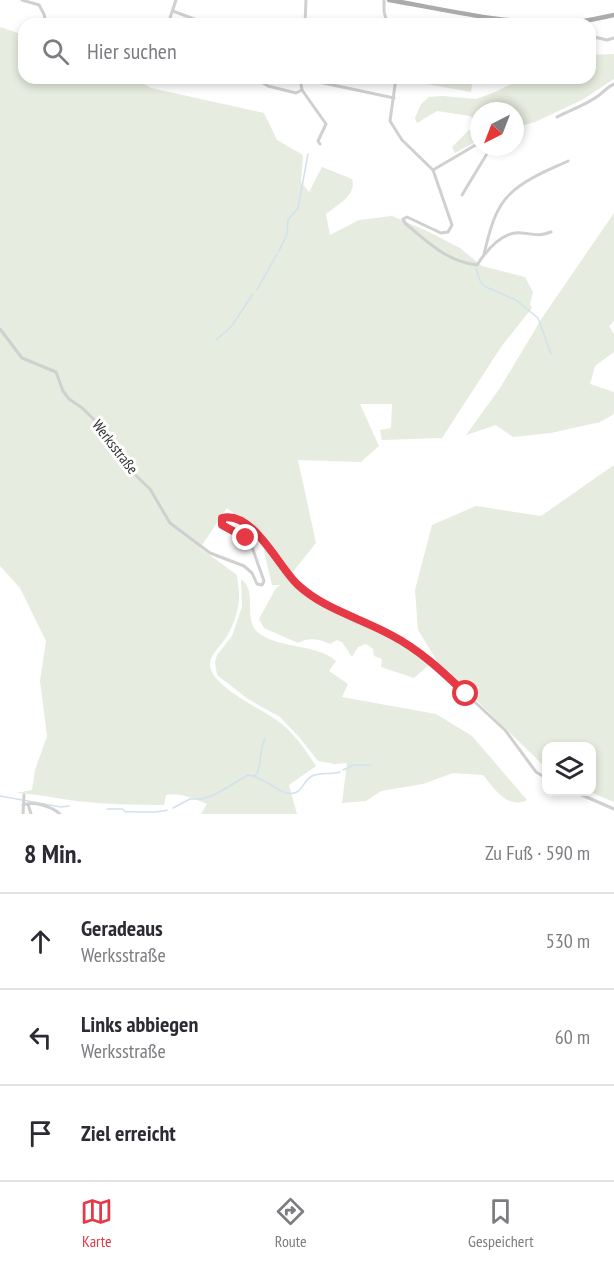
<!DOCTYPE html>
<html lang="de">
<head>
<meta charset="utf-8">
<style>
  :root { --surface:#fff; --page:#f2f2f3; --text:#2b2b33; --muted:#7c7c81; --line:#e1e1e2; --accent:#e63946 }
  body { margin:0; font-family:"PT Sans Narrow",sans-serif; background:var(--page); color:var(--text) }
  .controls { position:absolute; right:18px; bottom:18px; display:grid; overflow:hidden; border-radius:12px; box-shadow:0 3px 9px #0003 }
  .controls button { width:54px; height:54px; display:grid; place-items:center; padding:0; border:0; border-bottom:2px solid var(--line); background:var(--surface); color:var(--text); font:30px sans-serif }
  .compass { position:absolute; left:470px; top:102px; width:54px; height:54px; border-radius:50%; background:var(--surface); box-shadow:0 3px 9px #0003; rotate:222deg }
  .stop { position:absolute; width:18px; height:18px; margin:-14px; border:4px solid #e63946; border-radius:50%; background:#fff }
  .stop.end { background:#e63946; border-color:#fff; box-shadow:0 2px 6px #0008 }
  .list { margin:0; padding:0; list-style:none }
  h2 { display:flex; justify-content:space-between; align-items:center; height:78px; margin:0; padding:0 24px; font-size:26px }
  h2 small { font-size:20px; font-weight:400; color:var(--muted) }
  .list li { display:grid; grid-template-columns:39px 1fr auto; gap:18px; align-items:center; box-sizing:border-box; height:96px; padding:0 24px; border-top:2px solid var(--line) }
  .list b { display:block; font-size:22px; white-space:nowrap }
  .list p { margin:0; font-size:20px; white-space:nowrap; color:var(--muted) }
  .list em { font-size:20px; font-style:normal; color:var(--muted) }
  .icon { flex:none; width:33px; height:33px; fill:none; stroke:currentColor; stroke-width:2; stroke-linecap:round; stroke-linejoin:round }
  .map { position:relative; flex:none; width:614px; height:814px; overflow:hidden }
  .search { position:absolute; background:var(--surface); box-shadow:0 3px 9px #0003; left:18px; right:18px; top:18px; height:66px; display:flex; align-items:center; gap:15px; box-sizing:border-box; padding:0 21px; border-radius:18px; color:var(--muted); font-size:22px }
  .sheet { height:366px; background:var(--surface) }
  nav { display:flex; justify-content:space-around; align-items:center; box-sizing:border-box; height:84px; border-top:2px solid var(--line); background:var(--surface); font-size:16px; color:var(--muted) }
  nav a { display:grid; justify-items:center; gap:3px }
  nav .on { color:var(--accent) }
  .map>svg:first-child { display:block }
</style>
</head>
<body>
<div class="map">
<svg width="614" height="814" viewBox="0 0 614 814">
  <rect width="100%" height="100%" fill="#fff"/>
  <g fill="#e6ecdf">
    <path d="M0 27 24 35V78H133L151 88 264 113 277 140 303 155 301 182 309 192 322 167 352 179C357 195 338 204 326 214L330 235 359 220 392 216 429 232 460 248 482 266 525 277 533 292 530 304 532 308 501 347 442 438 382 440 380 430 391 428 392 404H360L379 446 361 462 298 460 316 543 288 578 289 580 308 596 326 607 406 646 430 664 414 678 381 667 382 659 374 656 373 649 366 644 358 647 352 657 342 642 337 640 330 644C319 639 309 637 298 643L264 628 259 619 276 588 281 585H272L260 534 227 508 200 548 237 575C237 581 239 586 239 593 240 607 234 624 227 636 222 645 211 653 210 663 208 685 262 709 278 721 294 733 305 749 316 766L289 785 297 814H201L207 804C194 799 180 792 166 795L164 805C134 805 105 804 76 801 56 798 36 794 16 793L32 790 35 770 47 736 40 681 46 641 20 588 0 566Z"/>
    <polygon points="614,54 614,79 582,100 535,122 515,128 515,111 479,111 479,140 455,153 452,147 477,122 470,116 437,111 417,123 415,118 421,104 429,97 443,96 476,99 495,92 523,78 590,78 590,55"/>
    <polygon points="410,78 473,78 471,92 410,81"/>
    <polygon points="614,213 614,321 609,326 614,334 614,352 595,366 590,384 614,392 614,414 600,422 551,433 513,437 496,425 466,435 500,388 542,318"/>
    <polygon points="614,465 614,802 590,792 592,746 546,746 546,768 438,663 418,630 415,590 432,525 476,506 541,516"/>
    <path d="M241 579C259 592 241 621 260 634 282 649 317 644 336 661L329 671 348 684 342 697 436 714 472 736 527 800C507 810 494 788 483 775L453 773 423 784 381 791 366 801 342 803 347 763 335 764 318 761 299 737 280 717 248 699 217 675 215 662 217 655 232 636 242 607Z"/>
  </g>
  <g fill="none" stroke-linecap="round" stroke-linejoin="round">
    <g stroke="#cfe2ee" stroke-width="1.5">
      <polyline points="279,251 287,234 288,220 298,208 308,154"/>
      <polyline points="476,269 481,283 486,287 516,300 538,318 551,354"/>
      <polyline points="257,290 277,254"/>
      <polyline points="216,340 231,327 253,294"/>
      <polyline points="343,770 354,765 371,765"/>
      <path d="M253 776 257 774C262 762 259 749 265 739"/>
      <polyline points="0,796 61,807 69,806"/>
      <path d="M173 808 190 799H202L216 794 248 775C266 778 274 790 287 793 303 796 301 782 312 776 321 772 331 775 340 772"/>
      <path d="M107 809H122L126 812C138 811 156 814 167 810"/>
    </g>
    <g stroke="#d0d0d0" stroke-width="3">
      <polyline points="22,0 39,5 44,14 46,24"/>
      <polyline points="384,0 384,11 387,24"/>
      <polyline points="173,11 207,24"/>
      <polyline points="168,24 176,0"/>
      <polyline points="305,24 306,0"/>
      <polyline points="590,36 607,40 614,38"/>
      <polyline points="255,78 268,86 296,93 302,90"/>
      <polyline points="300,78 394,98"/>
      <polyline points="300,78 302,90 326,124 318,141 320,144"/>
      <path d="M396 78 390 121 402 140 433 170 452 225 448 232 441 233 407 217 403 219 405 223C427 242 448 262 477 265 486 251 503 230 522 233 536 234 537 237 551 232"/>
      <path d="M557 117C570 110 586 105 598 96 604 92 607 87 614 84"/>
      <polyline points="433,170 479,143"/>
      <polyline points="462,195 491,147"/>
      <path d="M484 254C489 234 494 209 510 194 525 179 549 170 568 161"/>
      <polyline points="0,329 22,358 56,372 63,391 69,399 81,407 103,428 128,468 150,489 170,523 210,553 244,566 252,573 257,584 262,585 264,581 252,547 246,538 222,525 222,518 227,517 240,521 251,529 264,541 297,585 317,599 391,635 425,656 505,730 536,772 546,778"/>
      <polyline points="575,792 614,809"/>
      <polyline points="28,804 31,814"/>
      <path d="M23 805C34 801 51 806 60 814"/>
      <polyline points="23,814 24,795"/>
    </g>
    <path stroke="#ababab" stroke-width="4.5" d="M389 0C448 10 508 25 568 23 584 22 599 18 614 15"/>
  </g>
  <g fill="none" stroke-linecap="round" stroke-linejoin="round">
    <path stroke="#e63946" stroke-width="8" d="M246 538 222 525V518C253 510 279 568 298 585 324 609 360 618 391 635 420 650 443 672 466 694"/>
  </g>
  <g text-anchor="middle" stroke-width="6" stroke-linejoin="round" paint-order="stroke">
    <g font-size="15" fill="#333" stroke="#fff">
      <text transform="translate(115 447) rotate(52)" y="5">Werksstraße</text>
    </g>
  </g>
</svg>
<div class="controls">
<button><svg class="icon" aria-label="layers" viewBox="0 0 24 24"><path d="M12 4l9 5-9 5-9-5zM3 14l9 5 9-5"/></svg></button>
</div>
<svg class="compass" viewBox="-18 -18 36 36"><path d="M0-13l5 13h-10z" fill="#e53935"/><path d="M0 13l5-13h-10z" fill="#7c7c81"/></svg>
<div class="stop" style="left:466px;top:694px"></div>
<div class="stop end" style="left:246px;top:538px"></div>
<div class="search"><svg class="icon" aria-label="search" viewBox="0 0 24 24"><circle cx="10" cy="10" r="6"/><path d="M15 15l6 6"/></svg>Hier suchen</div>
</div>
<section class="sheet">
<h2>8 Min.<small>Zu Fuß · 590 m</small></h2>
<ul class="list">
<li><svg class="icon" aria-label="ahead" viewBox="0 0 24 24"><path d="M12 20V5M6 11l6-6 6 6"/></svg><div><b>Geradeaus</b><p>Werksstraße</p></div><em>530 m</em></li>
<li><svg class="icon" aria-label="left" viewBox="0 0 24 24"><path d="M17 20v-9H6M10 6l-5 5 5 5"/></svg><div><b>Links abbiegen</b><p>Werksstraße</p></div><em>60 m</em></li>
<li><svg class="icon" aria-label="arrive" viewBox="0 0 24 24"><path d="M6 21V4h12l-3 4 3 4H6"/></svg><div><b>Ziel erreicht</b></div></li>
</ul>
</section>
<nav>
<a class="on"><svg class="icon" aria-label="map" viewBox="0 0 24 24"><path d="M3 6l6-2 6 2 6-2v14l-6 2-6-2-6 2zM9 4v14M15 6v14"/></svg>Karte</a>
<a><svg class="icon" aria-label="directions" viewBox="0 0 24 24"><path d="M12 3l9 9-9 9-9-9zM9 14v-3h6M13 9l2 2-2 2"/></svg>Route</a>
<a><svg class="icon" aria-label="saved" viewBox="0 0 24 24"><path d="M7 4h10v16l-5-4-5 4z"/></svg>Gespeichert</a>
</nav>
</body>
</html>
